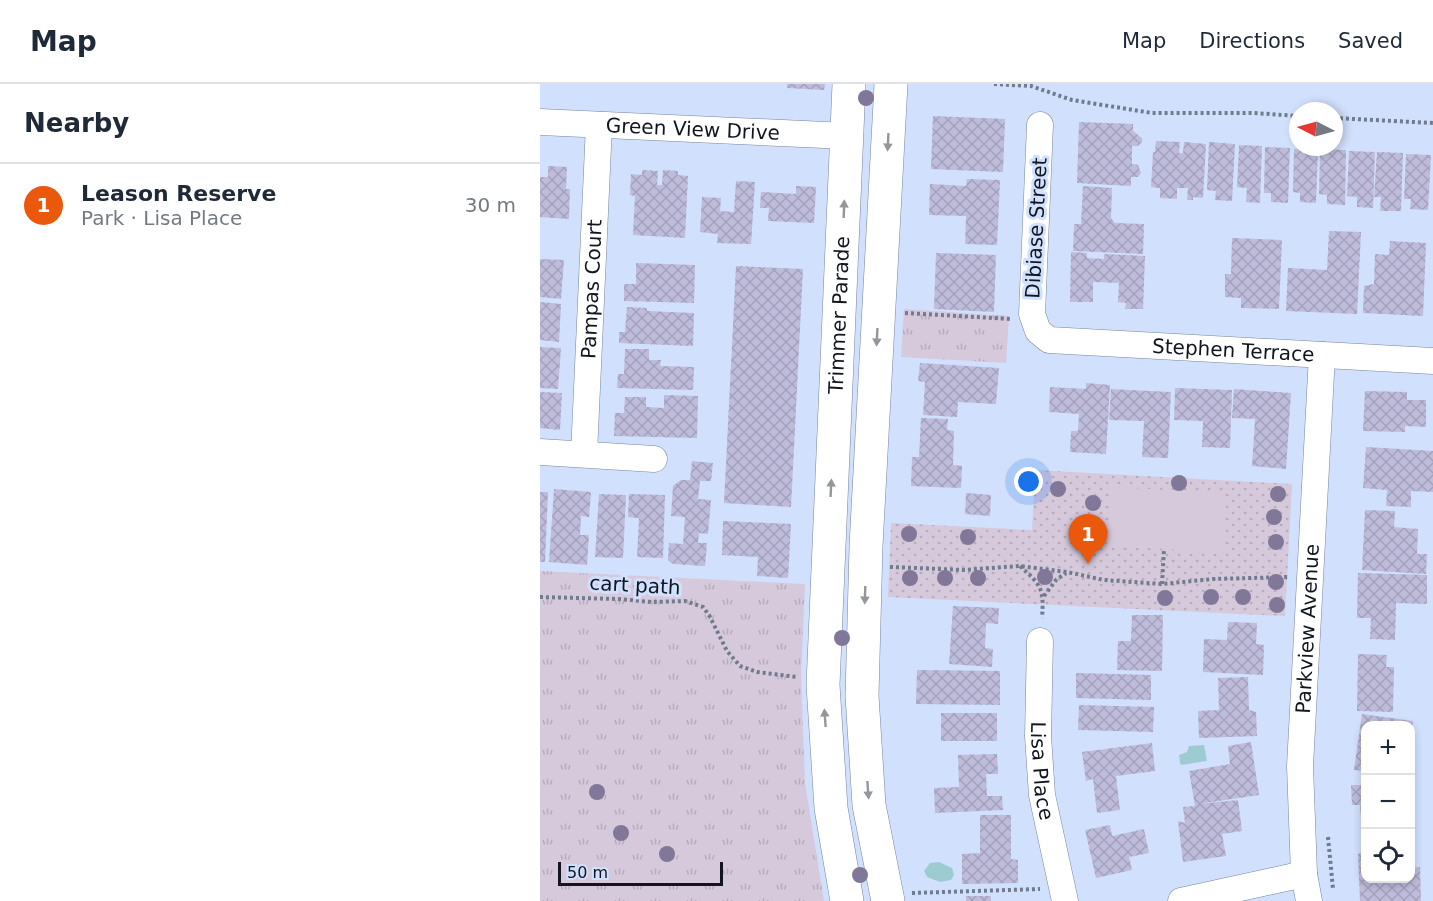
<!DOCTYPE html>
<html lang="en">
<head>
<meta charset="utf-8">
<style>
  :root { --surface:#fff; --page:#f2f2f3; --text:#1f2937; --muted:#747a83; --line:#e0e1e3; --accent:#ea580c }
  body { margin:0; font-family:"DejaVu Sans",sans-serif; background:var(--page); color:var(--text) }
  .controls { position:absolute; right:18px; bottom:18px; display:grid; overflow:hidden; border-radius:12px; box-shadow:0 3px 9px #0003 }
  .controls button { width:54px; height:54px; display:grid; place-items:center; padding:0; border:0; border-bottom:2px solid var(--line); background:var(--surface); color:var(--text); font:30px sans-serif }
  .compass { position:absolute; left:749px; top:18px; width:54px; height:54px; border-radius:50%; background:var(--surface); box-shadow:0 3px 9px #0003; rotate:276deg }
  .scale { position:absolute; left:18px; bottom:15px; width:165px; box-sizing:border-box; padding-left:6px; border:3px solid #10151f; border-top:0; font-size:16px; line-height:21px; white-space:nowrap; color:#10151f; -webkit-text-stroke:4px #d1e0fd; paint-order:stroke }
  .you { position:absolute; left:489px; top:398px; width:21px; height:21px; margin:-15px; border:4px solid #fff; border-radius:50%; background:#1a73e8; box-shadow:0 0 0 9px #1a73e833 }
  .badge { display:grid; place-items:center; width:39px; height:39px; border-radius:50%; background:var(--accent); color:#fff; font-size:20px; font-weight:700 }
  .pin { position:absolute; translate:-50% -50px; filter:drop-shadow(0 2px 3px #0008) }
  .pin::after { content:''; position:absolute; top:32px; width:21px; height:18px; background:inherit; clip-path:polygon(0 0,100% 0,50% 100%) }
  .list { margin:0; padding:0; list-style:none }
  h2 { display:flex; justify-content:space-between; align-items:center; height:78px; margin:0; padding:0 24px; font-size:26px }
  h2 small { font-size:20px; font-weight:400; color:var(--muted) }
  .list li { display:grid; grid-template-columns:39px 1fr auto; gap:18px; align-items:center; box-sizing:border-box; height:84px; padding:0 24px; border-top:2px solid var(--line) }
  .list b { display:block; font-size:22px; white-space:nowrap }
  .list p { margin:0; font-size:20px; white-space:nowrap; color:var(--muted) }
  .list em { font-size:20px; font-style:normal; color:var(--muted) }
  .icon { flex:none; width:33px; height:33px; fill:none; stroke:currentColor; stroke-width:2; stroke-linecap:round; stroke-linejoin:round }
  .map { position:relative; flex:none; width:893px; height:817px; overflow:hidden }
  header { display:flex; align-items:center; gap:36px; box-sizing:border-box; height:84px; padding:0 30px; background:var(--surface); border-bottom:2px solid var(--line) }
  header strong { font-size:28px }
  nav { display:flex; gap:33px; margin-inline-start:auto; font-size:21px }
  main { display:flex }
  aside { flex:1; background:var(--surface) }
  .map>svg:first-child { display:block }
</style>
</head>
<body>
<header>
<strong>Map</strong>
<nav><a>Map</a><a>Directions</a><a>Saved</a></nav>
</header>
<main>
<aside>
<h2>Nearby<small></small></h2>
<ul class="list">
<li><span class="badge">1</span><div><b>Leason Reserve</b><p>Park · Lisa Place</p></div><em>30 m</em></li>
</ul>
</aside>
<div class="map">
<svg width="893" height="817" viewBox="0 0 893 817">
  <defs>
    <pattern id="grass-tufts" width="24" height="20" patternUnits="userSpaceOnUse" patternTransform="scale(1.5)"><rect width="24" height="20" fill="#d7c9dc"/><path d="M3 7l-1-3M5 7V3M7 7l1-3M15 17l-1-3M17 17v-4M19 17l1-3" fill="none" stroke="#b8acbc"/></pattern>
    <pattern id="park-dots" width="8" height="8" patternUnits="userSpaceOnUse" patternTransform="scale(1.5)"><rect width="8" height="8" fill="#d7c9dc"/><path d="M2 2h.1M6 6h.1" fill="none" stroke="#b8acbc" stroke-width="1.8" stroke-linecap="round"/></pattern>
    <pattern id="building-cross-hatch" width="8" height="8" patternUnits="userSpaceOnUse" patternTransform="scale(1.5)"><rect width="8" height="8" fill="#bfbcdb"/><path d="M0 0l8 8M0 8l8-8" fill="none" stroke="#a3a1bc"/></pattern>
  </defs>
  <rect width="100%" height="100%" fill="#d1e0fd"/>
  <g fill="url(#grass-tufts)">
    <polygon points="364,225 469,232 466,279 361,273"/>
    <polygon points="0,487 265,500 261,593 265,699 284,817 0,817"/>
  </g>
  <polygon fill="url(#park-dots)" points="495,386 752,400 745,532 348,513 351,439 492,446"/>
  <polygon fill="#d7c9dc" points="570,403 685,409 682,468 567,462"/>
  <g fill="#9ecbd2">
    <polygon points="664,661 667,677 641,681 640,679 639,671 647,668 649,662"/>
    <polygon points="399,778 412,784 414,791 411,796 400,798 387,793 384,787 390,779"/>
  </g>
  <g fill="url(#building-cross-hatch)">
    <polygon points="247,0 285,0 284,6 247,4"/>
    <polygon points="393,32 465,35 463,88 391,85"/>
    <polygon points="539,38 593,40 593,47 602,54 602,58 598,62 592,62 592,80 598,81 601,89 598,93 591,93 591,102 537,99"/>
    <polygon points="616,57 640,58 639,69 643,69 644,58 666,60 663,114 653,113 653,116 647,116 648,104 637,104 637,115 620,114 620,104 611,103 613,68 615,68"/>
    <polygon points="669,58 695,60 692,117 675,116 676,107 667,106"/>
    <polygon points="699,61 722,62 720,119 706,118 707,104 697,103"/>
    <polygon points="725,63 750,64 748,119 731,118 731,109 724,109"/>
    <polygon points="754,65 778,66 776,119 760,118 760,109 753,108"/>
    <polygon points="780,65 806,66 805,121 787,120 787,111 779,110"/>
    <polygon points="809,67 835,68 833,124 817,123 817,113 807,112"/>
    <polygon points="837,68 863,69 861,127 840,127 841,113 834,113"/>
    <polygon points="866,70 891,71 888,126 870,125 871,115 864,115"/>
    <polygon points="8,82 27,83 26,105 30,105 29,135 0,133 0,93 8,93"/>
    <polygon points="102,86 118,87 117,101 122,101 123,86 138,87 138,91 148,92 145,154 93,151 95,112 90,111 91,90 102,91"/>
    <polygon points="427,95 460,96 457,161 425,160 426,132 389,131 390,100 426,102"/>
    <polygon points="196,97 215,98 211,160 177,159 178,150 160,148 162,113 181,114 180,127 194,128"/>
    <polygon points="256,102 276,103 274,139 228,137 229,124 220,124 221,108 256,110"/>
    <polygon points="543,102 572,104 571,134 575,139 604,140 603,170 533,167 534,140 541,140"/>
    <polygon points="789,147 821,148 817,230 746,227 748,184 787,186"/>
    <polygon points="692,154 742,156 739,225 701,224 701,214 685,213 685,190 691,190"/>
    <polygon points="850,157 886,159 883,232 823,229 824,202 834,200 835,170 849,171"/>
    <polygon points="531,168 547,169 547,174 564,175 564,170 605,172 603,225 585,225 586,219 578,218 579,199 553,198 553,218 530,218"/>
    <polygon points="396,169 456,171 454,228 394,225"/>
    <polygon points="0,175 24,176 21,215 0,213"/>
    <polygon points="96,179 155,181 154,219 84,217 84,200 96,200"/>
    <polygon points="196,182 263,185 251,423 184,419"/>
    <polygon points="0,218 21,220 19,258 0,256"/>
    <polygon points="87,223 107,224 107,227 154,229 153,262 79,259 79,248 85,248"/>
    <polygon points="0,263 21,264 18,305 0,304"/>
    <polygon points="85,265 109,265 109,276 121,276 120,282 154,283 153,306 77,304 78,290 84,290"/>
    <polygon points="380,279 459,284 456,320 418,318 417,333 383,331 385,298 378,297"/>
    <polygon points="546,299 570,301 566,370 530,368 531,347 538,347 539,330 509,328 510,303 546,305"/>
    <polygon points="635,304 692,306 690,364 662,363 663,337 634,336"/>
    <polygon points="571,305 631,308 628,374 602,373 604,337 569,336"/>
    <polygon points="694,305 751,309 746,385 712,382 715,335 692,334"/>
    <polygon points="825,307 867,308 867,316 886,316 886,343 865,342 865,348 823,347"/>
    <polygon points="0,308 22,309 20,346 0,344"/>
    <polygon points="124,311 158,312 157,354 74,352 75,329 84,329 85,313 106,313 106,323 124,324"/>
    <polygon points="381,334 408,335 407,346 414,347 413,381 422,382 421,404 371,402 372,373 379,373"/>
    <polygon points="826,363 893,367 893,408 871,407 871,423 846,422 847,406 823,404"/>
    <polygon points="152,377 173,379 171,397 160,397 158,415 171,416 168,450 159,449 158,459 167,459 165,482 133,480 128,476 129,459 143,460 145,433 131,432 133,402 141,396 150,396"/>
    <polygon points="14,405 51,408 49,433 41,432 40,451 49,451 47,481 9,478"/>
    <polygon points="0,408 8,408 5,478 0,478"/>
    <polygon points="426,409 451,411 450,432 425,430"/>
    <polygon points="59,410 86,411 83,474 55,473"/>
    <polygon points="89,410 125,411 123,474 97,473 99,434 88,433"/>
    <polygon points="825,426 855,427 854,443 878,445 877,470 887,470 886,490 822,486"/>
    <polygon points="183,437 251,440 248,494 217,492 218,473 182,471"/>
    <polygon points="818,489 887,491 887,520 856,519 855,556 830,555 831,534 817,534"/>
    <polygon points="413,522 459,524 458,540 446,539 445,564 453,565 452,583 409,580"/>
    <polygon points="592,531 623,531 622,587 577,586 578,557 591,557"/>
    <polygon points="688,538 717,539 716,560 724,561 723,591 663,588 664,555 687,556"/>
    <polygon points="818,570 847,571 846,583 854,583 853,628 817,627"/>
    <polygon points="377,586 460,587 460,621 376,620"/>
    <polygon points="536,589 611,591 611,616 536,614"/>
    <polygon points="708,593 709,626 716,628 717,652 659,654 658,627 679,626 678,594"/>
    <polygon points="539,621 614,623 613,648 538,646"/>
    <rect x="401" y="629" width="56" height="28"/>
    <polygon points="822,630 873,637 872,647 870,642 825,642 825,687 814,686"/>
    <polygon points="711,658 719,711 658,720 698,716 702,747 682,750 686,772 643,778 638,737 645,739 643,723 655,722 649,687 690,680 688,662"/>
    <polygon points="612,659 615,687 576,692 580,726 557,729 553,695 546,697 542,668"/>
    <polygon points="457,670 458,690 446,690 447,712 462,712 463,726 395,729 394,704 419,703 418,671"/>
    <polygon points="811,701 825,701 825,736 821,736 820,721 812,721"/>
    <polygon points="440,731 471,731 471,775 478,776 478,799 422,800 422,770 440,769"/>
    <polygon points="570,741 572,752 604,745 609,769 589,773 592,786 556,794 545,746"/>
    <polygon points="825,766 825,795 870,795 870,784 880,783 881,817 820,817 818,770"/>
    <rect x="426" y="812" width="25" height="5"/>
  </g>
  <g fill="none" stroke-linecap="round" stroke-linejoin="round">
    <defs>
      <g id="minor">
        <path id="s1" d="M0 38 307 52"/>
        <path id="s2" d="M500 41 492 230 498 247 509 256 893 277"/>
        <polyline points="0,368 114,375"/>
        <path id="s3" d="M44 370 59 41"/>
        <path id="s4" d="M500 557 498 652 502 711 525 817"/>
        <polyline points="641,817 764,790"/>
        <path id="s5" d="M769 817 764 790 760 682 782 271"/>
      </g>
      <g id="major">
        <path id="s6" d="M307 817 291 724 283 601 309 0"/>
        <polyline points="348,817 329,721 322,612 326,462 351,0"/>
      </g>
    </defs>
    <use href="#minor" stroke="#76849e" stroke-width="27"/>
    <use href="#major" stroke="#76849e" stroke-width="34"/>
    <g stroke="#717b8e" stroke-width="4" stroke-dasharray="3 3" stroke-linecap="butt">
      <polyline points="454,0 491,2 532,16 612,29 714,29 758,32"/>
      <polyline points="794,34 893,39"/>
      <polyline points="365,229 471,235"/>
      <path d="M480 482C502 502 504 505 502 534"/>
      <polyline points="350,483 423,486 479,482 527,488 564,496 622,500 673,495 748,493"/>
      <polyline points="622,500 624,465"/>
      <polyline points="504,512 516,496 526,489"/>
      <polyline points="0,513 77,515 112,518 145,517 163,523 169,531 187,567 200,582 217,588 257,593"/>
      <polyline points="788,753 793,805"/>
      <polyline points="372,809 500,805"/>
    </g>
    <use href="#minor" stroke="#fff" stroke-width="26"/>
    <use href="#major" stroke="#fff" stroke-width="33"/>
  </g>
  <g fill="#817799">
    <circle cx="326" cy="14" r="8"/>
    <circle cx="639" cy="399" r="8"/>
    <circle cx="518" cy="405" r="8"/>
    <circle cx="738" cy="410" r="8"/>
    <circle cx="553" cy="419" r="8"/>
    <circle cx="734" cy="433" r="8"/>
    <circle cx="369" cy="450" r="8"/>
    <circle cx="428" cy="453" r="8"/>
    <circle cx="736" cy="458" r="8"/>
    <circle cx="505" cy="493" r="8"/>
    <circle cx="370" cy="494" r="8"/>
    <circle cx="405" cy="494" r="8"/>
    <circle cx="438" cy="494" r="8"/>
    <circle cx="736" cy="498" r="8"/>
    <circle cx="671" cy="513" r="8"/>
    <circle cx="703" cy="513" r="8"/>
    <circle cx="625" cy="514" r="8"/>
    <circle cx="737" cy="521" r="8"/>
    <circle cx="302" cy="554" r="8"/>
    <circle cx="57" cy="708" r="8"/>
    <circle cx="81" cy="749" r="8"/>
    <circle cx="127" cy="770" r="8"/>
    <circle cx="320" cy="791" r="8"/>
  </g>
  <defs><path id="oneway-solid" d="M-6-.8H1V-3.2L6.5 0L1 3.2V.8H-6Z" transform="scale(1.5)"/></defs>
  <g fill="#93969a">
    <use href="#oneway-solid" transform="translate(348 58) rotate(93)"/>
    <use href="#oneway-solid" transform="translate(304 125) rotate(-88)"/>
    <use href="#oneway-solid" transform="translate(337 253) rotate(93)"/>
    <use href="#oneway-solid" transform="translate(291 404) rotate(-87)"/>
    <use href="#oneway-solid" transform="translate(325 511) rotate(92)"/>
    <use href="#oneway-solid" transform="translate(285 634) rotate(-94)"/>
    <use href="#oneway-solid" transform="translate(328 706) rotate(86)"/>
  </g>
  <g text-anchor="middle" stroke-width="6" stroke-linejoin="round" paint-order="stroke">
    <g font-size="20" fill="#10151f" stroke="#d1e0fd">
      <text dy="7" stroke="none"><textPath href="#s1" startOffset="153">Green View Drive</textPath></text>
      <text transform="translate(496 144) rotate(-87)" y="7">Dibiase Street</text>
      <text dy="7" stroke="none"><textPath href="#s3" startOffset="165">Pampas Court</textPath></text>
      <text dy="7" stroke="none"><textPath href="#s6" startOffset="588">Trimmer Parade</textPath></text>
      <text dy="7" stroke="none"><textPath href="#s2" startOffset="406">Stephen Terrace</textPath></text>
      <text transform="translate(95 501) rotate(3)" y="7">cart path</text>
      <text dy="7" stroke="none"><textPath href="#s5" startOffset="273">Parkview Avenue</textPath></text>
      <text dy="7" stroke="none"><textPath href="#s4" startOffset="130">Lisa Place</textPath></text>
    </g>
  </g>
</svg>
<div class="controls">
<button>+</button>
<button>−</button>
<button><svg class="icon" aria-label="locate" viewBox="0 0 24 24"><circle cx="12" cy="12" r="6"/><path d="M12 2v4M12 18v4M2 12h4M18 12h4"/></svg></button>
</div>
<svg class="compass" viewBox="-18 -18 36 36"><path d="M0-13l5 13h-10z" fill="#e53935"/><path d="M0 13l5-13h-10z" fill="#747a83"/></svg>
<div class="scale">50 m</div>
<div class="you"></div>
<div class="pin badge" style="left:548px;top:480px">1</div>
</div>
</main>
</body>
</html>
